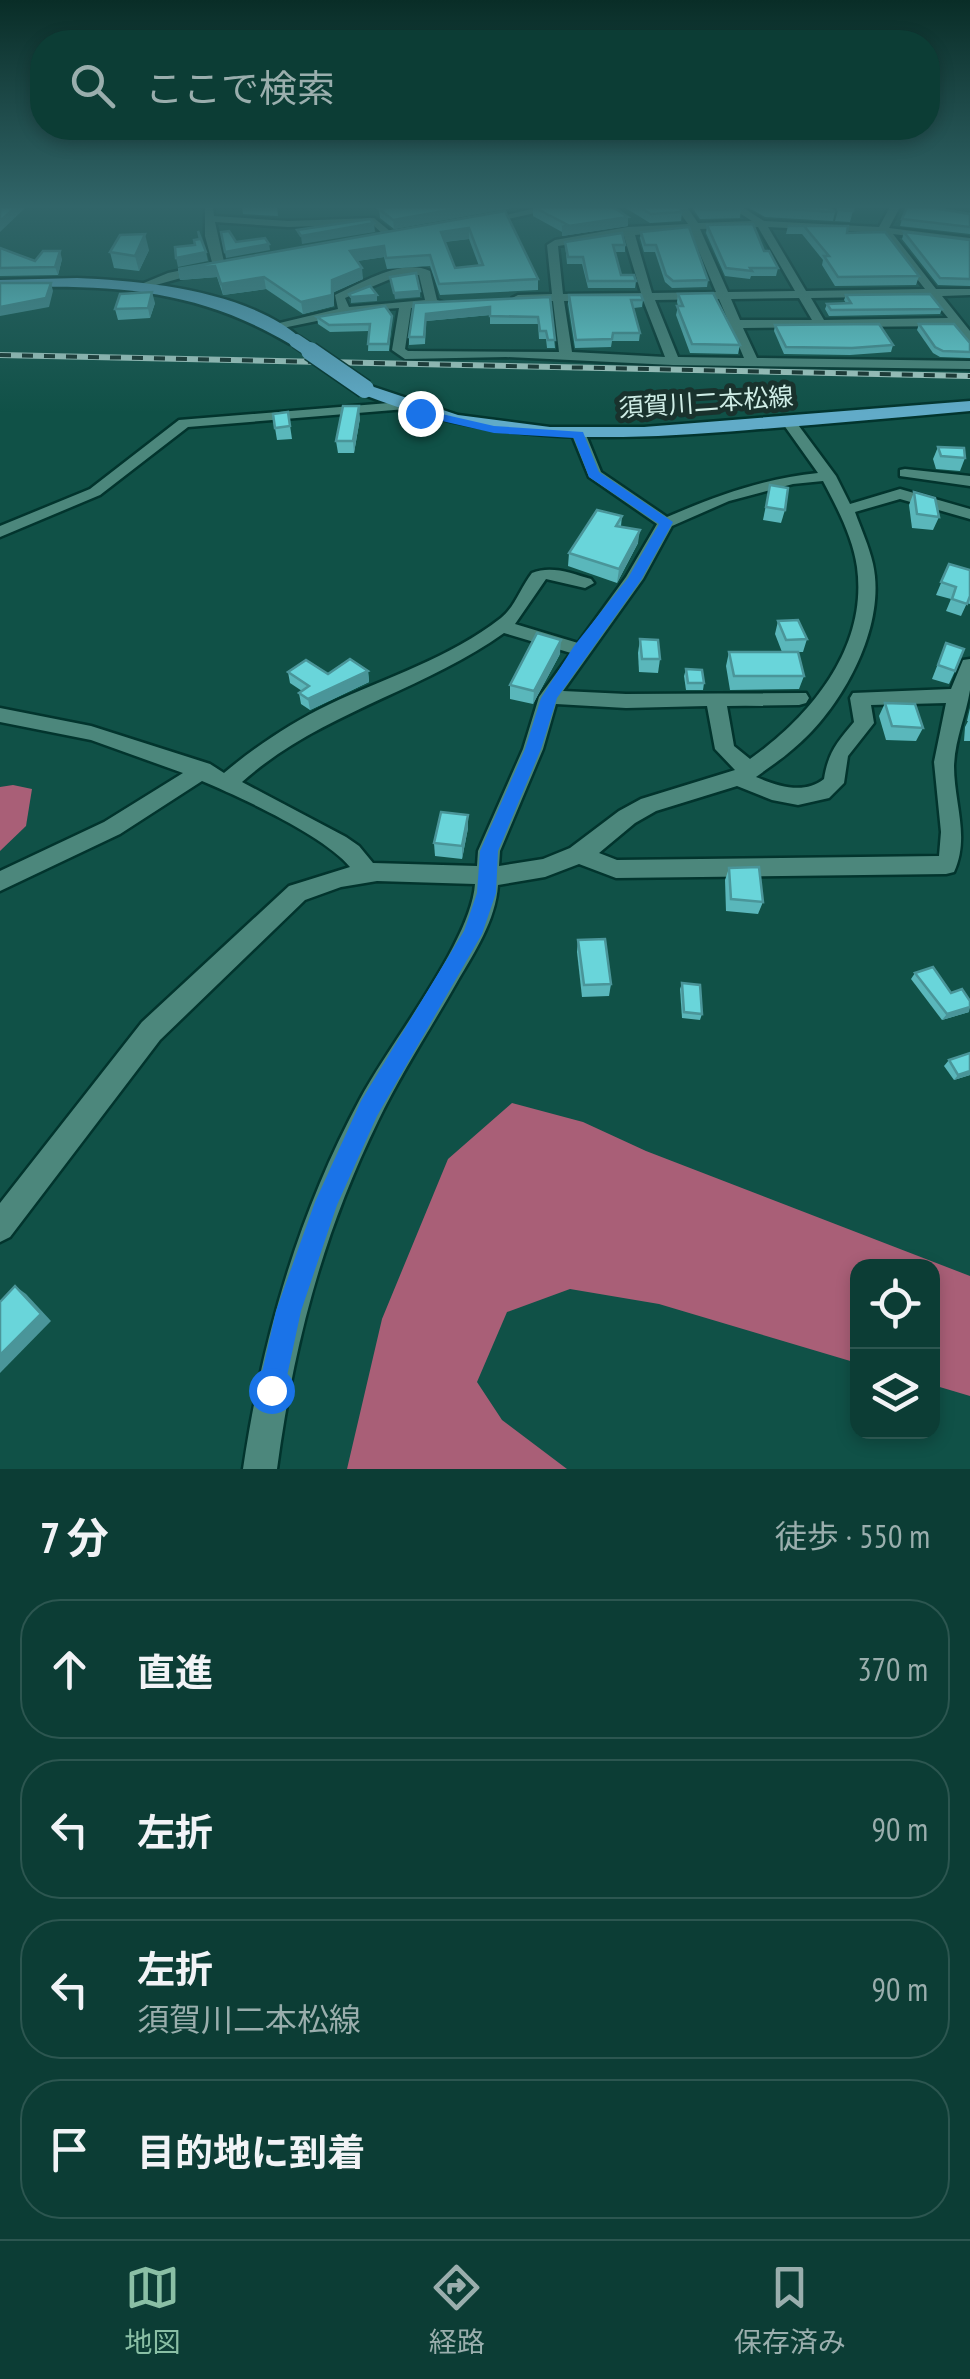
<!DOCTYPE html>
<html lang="ja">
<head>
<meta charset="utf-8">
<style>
  :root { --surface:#0c3d35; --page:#1a4841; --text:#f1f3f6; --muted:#9aaead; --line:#2c5650; --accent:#8abfa5 }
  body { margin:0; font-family:"PT Sans Narrow","Noto Sans JP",sans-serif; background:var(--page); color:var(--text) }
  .controls { position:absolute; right:30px; bottom:30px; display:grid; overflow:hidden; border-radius:20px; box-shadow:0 5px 15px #0003 }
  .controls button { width:90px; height:90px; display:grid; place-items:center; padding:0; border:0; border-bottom:2px solid var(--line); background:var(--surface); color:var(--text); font:50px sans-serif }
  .stop { position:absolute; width:30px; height:30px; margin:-22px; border:8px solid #1a73e8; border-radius:50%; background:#fff }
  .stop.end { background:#1a73e8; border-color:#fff; box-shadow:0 2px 10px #0008 }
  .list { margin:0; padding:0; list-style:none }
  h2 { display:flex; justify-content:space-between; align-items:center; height:130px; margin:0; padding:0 40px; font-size:42px }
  h2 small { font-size:32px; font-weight:400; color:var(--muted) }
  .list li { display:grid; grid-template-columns:65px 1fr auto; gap:30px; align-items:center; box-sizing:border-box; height:140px; margin:0 20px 20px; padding:0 20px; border:2px solid var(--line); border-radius:40px }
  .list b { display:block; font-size:38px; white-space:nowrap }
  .list p { margin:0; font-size:32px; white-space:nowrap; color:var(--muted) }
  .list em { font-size:32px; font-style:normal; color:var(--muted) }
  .icon { flex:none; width:55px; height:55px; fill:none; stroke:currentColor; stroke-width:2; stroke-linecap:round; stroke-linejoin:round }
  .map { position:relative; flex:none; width:970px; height:1469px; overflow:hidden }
  .search { position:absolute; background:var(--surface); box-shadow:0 5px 15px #0003; left:30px; right:30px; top:30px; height:110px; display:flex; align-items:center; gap:25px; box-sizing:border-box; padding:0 35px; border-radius:40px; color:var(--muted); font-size:38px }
  .sheet { height:770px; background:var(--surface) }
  nav { display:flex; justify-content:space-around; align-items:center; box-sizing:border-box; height:140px; border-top:2px solid var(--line); background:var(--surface); font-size:28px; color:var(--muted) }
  nav a { display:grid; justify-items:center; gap:5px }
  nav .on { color:var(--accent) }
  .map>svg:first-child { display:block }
</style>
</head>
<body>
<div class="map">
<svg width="970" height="1469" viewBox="0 0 970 1469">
  <rect width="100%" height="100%" fill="#105147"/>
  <g fill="#a95f77">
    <polygon points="13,785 32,789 26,826 0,851 0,787"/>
    <polygon points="512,1103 583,1122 646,1151 970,1276 970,1396 933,1385 932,1266 858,1266 857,1363 659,1304 570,1289 507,1312 477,1382 502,1420 567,1469 347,1469 382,1319 448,1159"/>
  </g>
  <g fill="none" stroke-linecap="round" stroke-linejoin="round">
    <defs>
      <g id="minor">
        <polygon points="205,207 213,207 214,216 288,221 374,218 396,236 387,238 372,224 288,227 215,222 225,266 219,269 213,266 205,236"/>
        <polygon points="541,207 562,207 481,225 476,222"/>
        <path d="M676 207H687L698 223 752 221 730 207H742L764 221 879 227 890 207H900L889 228 970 238V244L893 234 936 289H970V295L942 296 970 331V343L953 326 743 328 757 358 970 361V369L673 365 506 357 405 359 392 350 399 308 370 310 273 330 267 326 338 309 335 295C362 283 401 258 430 271L437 300 445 303 439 307 411 308 405 349 408 351 559 352 553 301H518L512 298 518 295 552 294 547 245 555 240 628 227 688 224ZM758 227 795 291 728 292 700 229ZM768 227 881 233 925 289 806 291ZM690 230 716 292 652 293 635 235ZM624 236 641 293 563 294 558 246ZM400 275H419L425 300 349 307 345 298ZM930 296 948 318 824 320 811 298ZM799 298 812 320H740L731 299ZM719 299 744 358 678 357 655 300ZM643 300 665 357 572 352 564 301Z"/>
        <polygon points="206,265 210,266 210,270 145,288 139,285 168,273"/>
        <polygon points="401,402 408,406 406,409 188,427 100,495 0,537 0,526 90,489 179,420"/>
        <path d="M788 417 793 418 836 476 850 504 900 489 970 509V519L900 499 855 512C861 529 869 546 873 564 887 627 841 710 793 749 782 759 768 768 756 777 778 786 804 795 824 779 828 753 837 742 854 722L850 698 853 693 951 689 963 660 970 659C970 668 970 680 970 690 966 716 955 738 954 766 954 803 970 837 954 872L946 874 616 878 579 864 545 877 498 885C496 920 474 953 457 982 431 1028 401 1073 378 1121 322 1236 294 1343 277 1469H243C262 1340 298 1214 360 1099 389 1044 471 942 475 884L377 881 341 887 305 900 160 1040 10 1237 0 1242V1203L142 1022 289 886 350 867C325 836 240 797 202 781L120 834 0 891V871L104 822 183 773 91 740 0 722V708L91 726 210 764 224 773C256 746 291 723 328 705 387 677 450 658 501 618 515 607 521 587 532 573 551 565 571 573 591 579L594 583 585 588 546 579 515 624 578 643 626 577 657 524 589 477 572 435 574 432 586 435 601 472 667 517C716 496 765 478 818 473L781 421ZM823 481C837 507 853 538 857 567 868 647 811 716 750 759L734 746 727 706 799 705 806 703 809 698 806 693 626 694 563 691 643 579 672 526 729 501 793 484ZM504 633 571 653 539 697 523 749 478 851 477 866 373 863 359 846 346 837 242 782C319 713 421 692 504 633ZM946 703 934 762 941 832 939 856 617 860 599 853 635 823 656 811 737 786 772 800 798 805 829 798 844 783 848 756 874 723 871 705ZM556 704 626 708 707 706 715 749 735 770 641 799 619 811 570 848 543 859 499 866 500 851 543 749Z"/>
        <polygon points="905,469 970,476 970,486 900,476 900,470"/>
      </g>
      <g id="major">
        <path d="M77 278C148 281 250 291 304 341L290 344C196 288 108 284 0 288V280Z"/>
        <path d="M365 384 458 415 550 427H644L970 401V411C896 418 823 424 749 430 610 441 492 446 359 393L357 389Z"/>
      </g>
    </defs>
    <use href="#minor" stroke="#02342d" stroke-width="5"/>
    <use href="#major" stroke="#02342d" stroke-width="5"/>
    <use href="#minor" fill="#4c877c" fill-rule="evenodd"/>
    <use href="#major" fill="#61abc8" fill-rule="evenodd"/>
    <defs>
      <polyline id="rail" points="0,355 970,376"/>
    </defs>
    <use href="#rail" stroke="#a9cec7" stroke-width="6"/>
    <use href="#rail" stroke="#19322d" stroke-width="4" stroke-dasharray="11" stroke-linecap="butt"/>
    <defs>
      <polyline id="major-bridge-far1" points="296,341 314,353"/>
      <polyline id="major-bridge" points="310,351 365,389"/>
    </defs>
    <use href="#major-bridge-far1" stroke="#02342d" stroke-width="16" stroke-linecap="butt"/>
    <use href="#major-bridge" stroke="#02342d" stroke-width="21" stroke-linecap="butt"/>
    <use href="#major-bridge-far1" stroke="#61abc8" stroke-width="14"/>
    <use href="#major-bridge" stroke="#61abc8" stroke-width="18"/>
  </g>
  <g fill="#5ab7bb" fill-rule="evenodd">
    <polygon points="242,207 277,207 278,216 243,214"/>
    <polygon points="517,207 394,229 380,218 379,209"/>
    <polygon points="533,207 628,217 628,226 562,236 562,232 533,216"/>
    <polygon points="624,207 679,207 682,212 681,221 650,223"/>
    <polygon points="692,207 739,207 741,209 740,218 700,219"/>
    <polygon points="748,207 827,207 835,212 833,221 765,217"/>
    <polygon points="839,207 854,207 850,222 835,221"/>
    <path d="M505 211 538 279V290L440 295 430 266 387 269 384 257 357 261 363 279 334 292V306L303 314 266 289 223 295 217 277 180 280 178 269ZM469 239 479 266 455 268 445 242Z"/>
    <polygon points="970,214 970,234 900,226 902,219"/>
    <polygon points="707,225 764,251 778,268 776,276 751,276 750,279 725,276 706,233"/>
    <polygon points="788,226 848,226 847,233 919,276 916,285 835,286 822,265 823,260 802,234 786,234"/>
    <polygon points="641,232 708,280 707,287 672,288 665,282 655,252 644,252 640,238"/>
    <polygon points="904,232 970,240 970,286 938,285 902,239"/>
    <polygon points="565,242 625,245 625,252 615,252 621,275 636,281 635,288 588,288 582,264 567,264"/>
    <polygon points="0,248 35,261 62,259 58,275 0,276"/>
    <polygon points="149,250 139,271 114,268 110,252"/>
    <polygon points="678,294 740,345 738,354 690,353 676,315 678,306 677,302"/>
    <polygon points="569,295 643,300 642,307 634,308 640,333 639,341 612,341 611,347 575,348 568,303"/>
    <polygon points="846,295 942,309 940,314 829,316 825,309 827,304 846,303 844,300"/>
    <polygon points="550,297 555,348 547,348 546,339 539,339 538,324 490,324 490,315 426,321 425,344 409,345 409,337 414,303"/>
    <polygon points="155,303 150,318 118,320 115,309"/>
    <polygon points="392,316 389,351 368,351 369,331 330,332 318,324 317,317"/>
    <polygon points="919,324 970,343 970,358 940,357 933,353 917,330"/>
    <polygon points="775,325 893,345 891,352 850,355 784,354 774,331"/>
    <polygon points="288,412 292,439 277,440 275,428"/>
    <polygon points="360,418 354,453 338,453 336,441"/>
    <polygon points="938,447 965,458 960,471 936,469 933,459"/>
    <polygon points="770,485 785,510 781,523 763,520"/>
    <polygon points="914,492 939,517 933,530 912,528 909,505"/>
    <polygon points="622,516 621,526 638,543 617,583 568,566 569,553"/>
    <polygon points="949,564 970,570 970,604 967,603 961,616 946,611 951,599 936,595"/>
    <polygon points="778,621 807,639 803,652 798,652 804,676 799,689 730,690 726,666 729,652 782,652 775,634"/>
    <polygon points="640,639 660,659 658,673 639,672 638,653"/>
    <polygon points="946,643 955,671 949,684 932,679"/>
    <polygon points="560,654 533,704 510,699 510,685"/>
    <polygon points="686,669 704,683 703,690 686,690 684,676"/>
    <polygon points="368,671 369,682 310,710 301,704 299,693 302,691 290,683 288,672 328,674"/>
    <polygon points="885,703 923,728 916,741 886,740 879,716"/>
    <polygon points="970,708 970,741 964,741 965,727 968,721 967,721"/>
    <polygon points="468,815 468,828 462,859 435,856 434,843"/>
    <polygon points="729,868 763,902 758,914 726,911 725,880"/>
    <polygon points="578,940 611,984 609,996 582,997 577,952"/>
    <polygon points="915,973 951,993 969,1012 942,1020 911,979"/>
    <polygon points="682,983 702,1014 700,1020 682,1018 680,989"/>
    <polygon points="970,1053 970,1075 954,1080 944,1066 949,1060"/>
  </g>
  <g fill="#4a9599">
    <polygon points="16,207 26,207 0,232 0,221"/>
    <polygon points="467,207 517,207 394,229 393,220"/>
    <polygon points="628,217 628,226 562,236 562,227"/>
    <polygon points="374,223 375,232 302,244 301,236"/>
    <polygon points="469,228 469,239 441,242 441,232"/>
    <polygon points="145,234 149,250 139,271 135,256"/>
    <polygon points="269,244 270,250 226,258 225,252"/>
    <polygon points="384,246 384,257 351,262 350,251"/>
    <polygon points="60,251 62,259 58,275 55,267"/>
    <polygon points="206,252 208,261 178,267 176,258"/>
    <polygon points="215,266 217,277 180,280 178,269"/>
    <polygon points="362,268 363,279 334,292 334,306 303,314 301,302 332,280"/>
    <polygon points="264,277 266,289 223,295 221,284"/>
    <polygon points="51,283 53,291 49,307 0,316 0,307"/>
    <polygon points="420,291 420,297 395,299 394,293"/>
    <polygon points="152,292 155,303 150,318 148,308"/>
    <polygon points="377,295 377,301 351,303 351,297"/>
    <polygon points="490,307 490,315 426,321 425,344 426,314"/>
    <polygon points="359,406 360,418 354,453 353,441"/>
    <polygon points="640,530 638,543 617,583 619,569"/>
    <polygon points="561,640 560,654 533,704 534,691"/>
    <polygon points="368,671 369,682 310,710 308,699"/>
    <polygon points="468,815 468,828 462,859 462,846"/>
    <polygon points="970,1007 969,1012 942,1020 947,1014"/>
    <polygon points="970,1071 970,1075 954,1080 958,1075"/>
    <polygon points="15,1286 26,1294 51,1321 0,1373 0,1355"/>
  </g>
  <g fill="#69d5da" stroke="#4a9599" stroke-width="2.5" fill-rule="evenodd">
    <polygon points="0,207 16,207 0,221"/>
    <polygon points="391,207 467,207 393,220 379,209"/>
    <polygon points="533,207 613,207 628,217 562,227 568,225"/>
    <polygon points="639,207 679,207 682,212 651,214"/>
    <polygon points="699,207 739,207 741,209 701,210"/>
    <polygon points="765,207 827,207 835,212 767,208"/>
    <polygon points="839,207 854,207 853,211 838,210"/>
    <polygon points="907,207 929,207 970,214 970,227 902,219"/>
    <path d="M505 211 538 279 439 284 430 255 386 258 384 246 350 251 362 268 332 280V295L301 302 264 277 221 284 215 266 178 269ZM469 228 483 265 455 268 441 232Z"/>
    <polygon points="370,219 374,223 301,236 297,230"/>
    <polygon points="753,224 764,251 769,251 778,268 750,268 752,271 726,268 707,225"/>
    <polygon points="788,226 848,226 847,233 885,232 919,276 838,277 824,256 829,256 804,226"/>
    <polygon points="689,227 708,280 673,281 666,275 656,245 645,245 641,232"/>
    <polygon points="198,231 206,252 176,258 175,247 195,245 194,240 200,239"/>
    <polygon points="229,231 236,242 265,238 269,244 225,252 221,232"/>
    <polygon points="904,232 970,240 970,279 940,278"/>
    <polygon points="622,233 625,245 613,245 621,275 634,275 636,281 588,281 583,257 568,257 565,242"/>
    <polygon points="145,234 135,256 110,252 120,235"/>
    <polygon points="0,248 35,261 43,251 60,251 55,267 0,268"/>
    <polygon points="416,273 420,291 394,293 390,277"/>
    <polygon points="0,283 51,283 46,298 0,307"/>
    <polygon points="370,286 377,295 351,297 349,294"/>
    <polygon points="152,292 148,308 115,309 120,294"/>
    <polygon points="713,293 740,345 692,344 677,306 683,306 678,294"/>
    <polygon points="930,294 942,309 831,310 827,304 851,303 846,295"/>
    <polygon points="569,295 641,295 643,300 631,300 640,333 613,333 612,339 576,340"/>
    <polygon points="550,297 555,340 548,340 546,331 540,331 538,317 490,316 490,307 426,314 424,337 409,337 414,303"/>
    <polygon points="385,306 392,316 388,344 368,344 370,324 329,325 317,317"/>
    <polygon points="879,324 893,345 852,348 786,347 775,325"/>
    <polygon points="919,324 954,324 970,343 970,352 943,351 935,347"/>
    <polygon points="343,406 359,406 353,441 336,441"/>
    <polygon points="288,412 290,426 275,428 273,414"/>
    <polygon points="938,447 964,448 965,458 941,456"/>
    <polygon points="770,485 788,488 785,510 766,507"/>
    <polygon points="914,492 935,498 939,517 917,514"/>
    <polygon points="597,510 622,516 616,526 640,530 619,569 569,553"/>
    <polygon points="949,564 970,570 970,596 967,604 952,599 956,587 941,582"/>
    <polygon points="798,620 807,639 786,640 778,621"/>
    <polygon points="537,633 561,640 534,691 510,685"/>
    <polygon points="640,639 658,640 660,659 642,659"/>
    <polygon points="946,643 964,649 955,671 938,665"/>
    <polygon points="729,652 798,652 804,676 734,676"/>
    <polygon points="350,659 368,671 308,699 299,693 309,686 288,672 306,660 328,674"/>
    <polygon points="686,669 702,670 704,683 688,683"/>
    <polygon points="885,703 915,704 923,728 892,726"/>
    <polygon points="441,812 468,815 462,846 434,843"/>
    <polygon points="759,867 763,902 731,899 729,868"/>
    <polygon points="605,939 611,984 584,985 578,940"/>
    <polygon points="933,967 951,993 962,989 970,1001 970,1007 947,1014 915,973"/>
    <polygon points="682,983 700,985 702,1014 684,1012"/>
    <polygon points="970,1053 970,1071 958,1075 949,1060"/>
    <polygon points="15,1286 41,1314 0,1355 0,1302"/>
  </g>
  <linearGradient id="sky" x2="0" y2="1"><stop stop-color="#092d27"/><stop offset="0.5" stop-color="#316569"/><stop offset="1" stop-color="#316569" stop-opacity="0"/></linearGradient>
  <rect width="970" height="413" fill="url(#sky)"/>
  <polygon fill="#1a73e8" points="420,409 494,426 583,432 599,472 673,522 641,580 557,698 541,749 498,851 496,893 482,934 377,1116 337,1205 301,1311 284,1390 281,1400 271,1404 262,1400 258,1390 276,1311 315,1202 361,1101 464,931 477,893 480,851 525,749 541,698 574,646 628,578 659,524 589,477 574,438 494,433 416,415"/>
  <g text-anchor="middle" stroke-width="10" stroke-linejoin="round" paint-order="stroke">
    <g font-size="25" fill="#cfede6" stroke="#19322d">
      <text transform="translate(706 402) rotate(-4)" y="9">須賀川二本松線</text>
    </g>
  </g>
</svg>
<div class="controls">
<button><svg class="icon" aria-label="locate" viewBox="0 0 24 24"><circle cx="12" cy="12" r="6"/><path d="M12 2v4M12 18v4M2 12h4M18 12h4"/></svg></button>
<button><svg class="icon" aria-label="layers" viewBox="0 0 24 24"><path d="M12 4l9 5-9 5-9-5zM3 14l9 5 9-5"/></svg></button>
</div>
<div class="stop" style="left:271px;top:1390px"></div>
<div class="stop end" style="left:420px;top:413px"></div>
<div class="search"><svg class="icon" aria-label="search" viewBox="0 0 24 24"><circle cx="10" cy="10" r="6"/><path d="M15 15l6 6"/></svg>ここで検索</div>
</div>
<section class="sheet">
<h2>7 分<small>徒歩 · 550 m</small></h2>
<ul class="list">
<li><svg class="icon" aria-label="ahead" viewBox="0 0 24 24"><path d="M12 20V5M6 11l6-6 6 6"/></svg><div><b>直進</b></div><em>370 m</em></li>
<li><svg class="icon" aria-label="left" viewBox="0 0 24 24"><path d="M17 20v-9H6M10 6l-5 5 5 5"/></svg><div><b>左折</b></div><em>90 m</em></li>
<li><svg class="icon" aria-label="left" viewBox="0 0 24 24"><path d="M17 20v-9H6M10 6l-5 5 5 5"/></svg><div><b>左折</b><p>須賀川二本松線</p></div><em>90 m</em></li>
<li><svg class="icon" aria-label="arrive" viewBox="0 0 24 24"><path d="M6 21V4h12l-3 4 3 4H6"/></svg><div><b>目的地に到着</b></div></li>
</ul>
</section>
<nav>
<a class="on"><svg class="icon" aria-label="map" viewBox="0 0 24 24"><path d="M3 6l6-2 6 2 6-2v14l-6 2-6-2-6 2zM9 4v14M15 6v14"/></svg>地図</a>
<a><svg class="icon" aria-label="directions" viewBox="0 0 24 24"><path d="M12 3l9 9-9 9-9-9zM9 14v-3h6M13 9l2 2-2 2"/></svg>経路</a>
<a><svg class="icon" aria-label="saved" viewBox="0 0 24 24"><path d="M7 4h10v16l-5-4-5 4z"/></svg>保存済み</a>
</nav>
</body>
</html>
